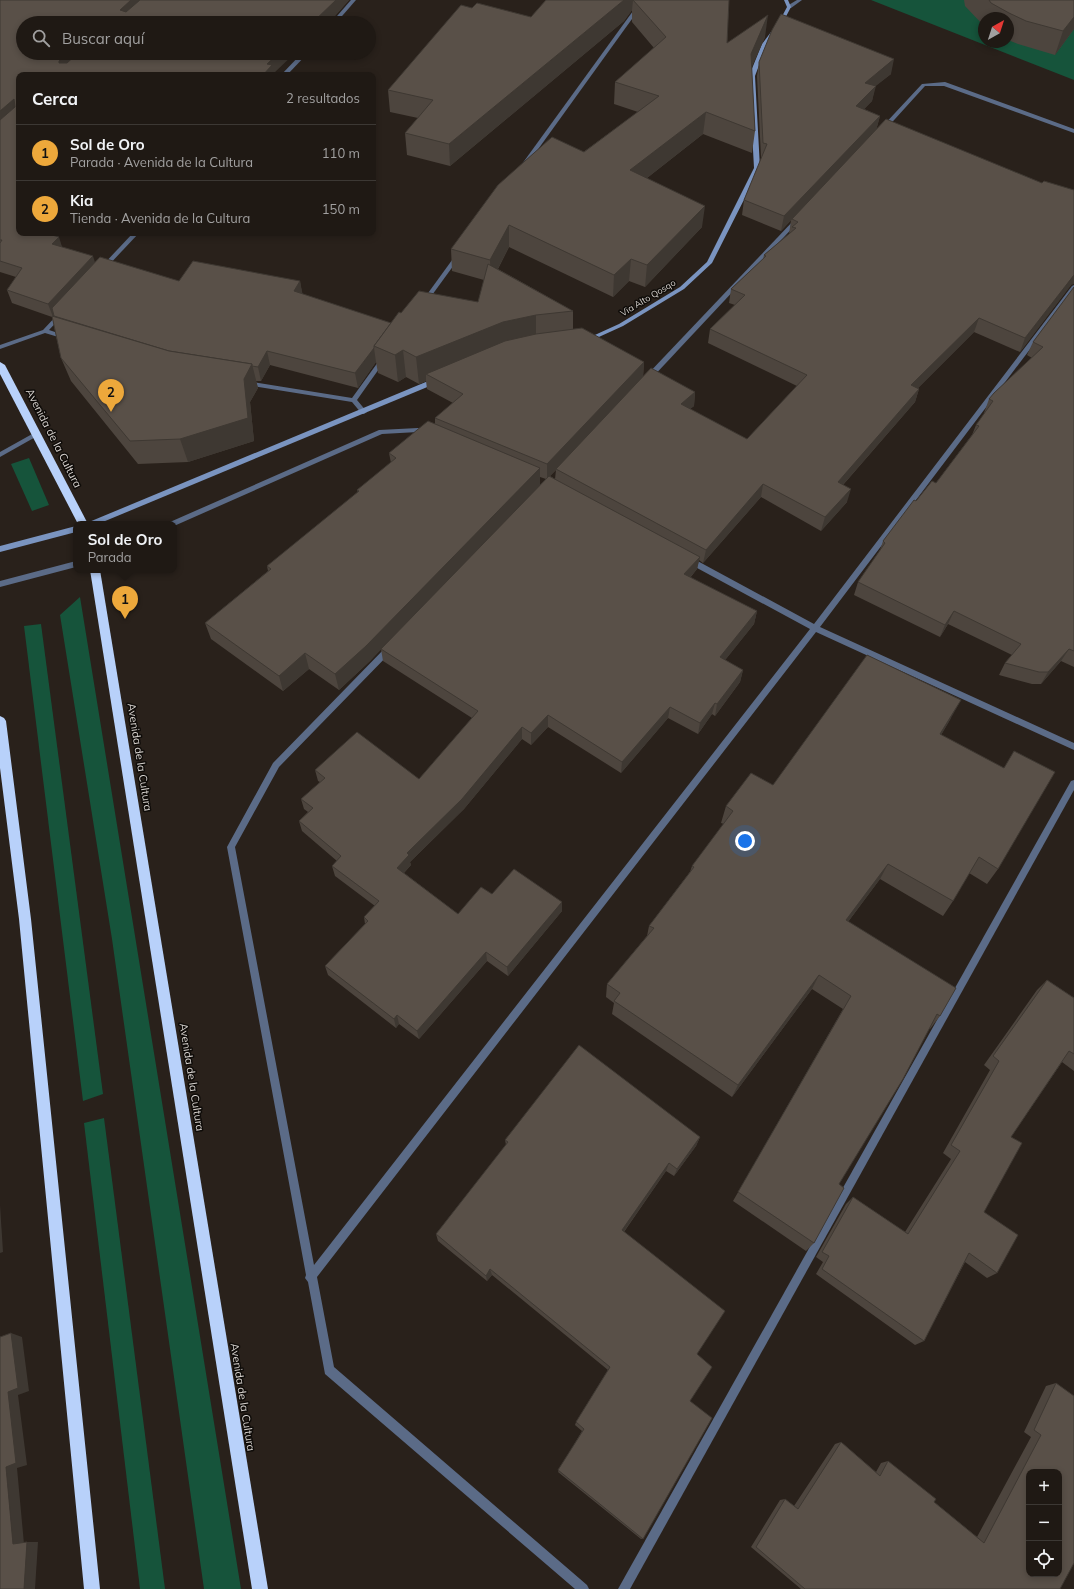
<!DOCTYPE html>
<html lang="es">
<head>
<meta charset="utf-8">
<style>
  :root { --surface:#1f1914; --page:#27221d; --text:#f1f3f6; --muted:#a1a0a0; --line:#3c3834; --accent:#eda83b }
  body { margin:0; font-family:Mulish,sans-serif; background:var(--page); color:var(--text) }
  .controls { position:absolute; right:12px; bottom:12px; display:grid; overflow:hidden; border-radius:8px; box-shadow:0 2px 6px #0003 }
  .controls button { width:36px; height:36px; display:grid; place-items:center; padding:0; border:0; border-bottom:1px solid var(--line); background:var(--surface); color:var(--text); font:20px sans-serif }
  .compass { position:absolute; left:978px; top:12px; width:36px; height:36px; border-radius:50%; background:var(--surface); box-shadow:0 2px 6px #0003; rotate:39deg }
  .you { position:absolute; left:745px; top:841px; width:14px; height:14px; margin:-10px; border:3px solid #fff; border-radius:50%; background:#1a73e8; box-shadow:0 0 0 6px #1a73e833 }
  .badge { display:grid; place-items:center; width:26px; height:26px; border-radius:50%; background:var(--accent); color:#111; font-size:13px; font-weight:700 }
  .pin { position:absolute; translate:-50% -33px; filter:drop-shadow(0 1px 2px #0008) }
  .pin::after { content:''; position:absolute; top:21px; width:14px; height:12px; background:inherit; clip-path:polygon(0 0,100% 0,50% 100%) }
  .popup { position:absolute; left:73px; top:521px; width:104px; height:52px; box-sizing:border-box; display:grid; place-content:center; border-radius:8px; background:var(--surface); filter:drop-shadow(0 1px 3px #0005); font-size:13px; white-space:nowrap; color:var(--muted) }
  .popup b { font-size:15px; color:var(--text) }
  .popup::after { content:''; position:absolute; left:50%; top:100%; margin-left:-8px; border:8px solid transparent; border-top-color:var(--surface) }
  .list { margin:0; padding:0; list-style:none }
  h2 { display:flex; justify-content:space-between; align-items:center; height:52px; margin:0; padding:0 16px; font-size:17px }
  h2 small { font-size:13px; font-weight:400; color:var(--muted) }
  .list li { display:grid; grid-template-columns:26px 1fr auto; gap:12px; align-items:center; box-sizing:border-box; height:56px; padding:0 16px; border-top:1px solid var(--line) }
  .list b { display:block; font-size:15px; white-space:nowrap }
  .list p { margin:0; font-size:13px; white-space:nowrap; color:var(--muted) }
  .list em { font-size:13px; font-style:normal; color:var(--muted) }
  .icon { flex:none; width:22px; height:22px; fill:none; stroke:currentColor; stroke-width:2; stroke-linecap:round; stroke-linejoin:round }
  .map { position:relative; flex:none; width:1074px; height:1589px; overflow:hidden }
  .search { position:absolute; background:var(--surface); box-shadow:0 2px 6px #0003; left:16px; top:16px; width:360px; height:44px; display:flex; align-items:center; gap:10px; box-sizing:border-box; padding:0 14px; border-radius:22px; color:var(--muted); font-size:15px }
  .panel { position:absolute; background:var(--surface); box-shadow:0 2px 6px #0003; left:16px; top:72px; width:360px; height:164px; border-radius:8px }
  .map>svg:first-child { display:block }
</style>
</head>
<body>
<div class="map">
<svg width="1074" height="1589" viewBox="0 0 1074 1589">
  <rect width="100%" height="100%" fill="#29211b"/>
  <g fill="#16543b" fill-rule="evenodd">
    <path d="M871 0H1074V80ZM984 18H1008V42H984Z"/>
    <polygon points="29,458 49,505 32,511 11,464"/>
    <polygon points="80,597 241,1589 204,1589 112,939 60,615"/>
    <polygon points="41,624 103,1094 83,1101 24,626"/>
    <polygon points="104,1118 165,1589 140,1589 84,1123"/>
  </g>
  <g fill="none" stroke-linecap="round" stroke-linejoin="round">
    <g fill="#5b6b87" fill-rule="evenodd">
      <polygon points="351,0 356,0 336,23 331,23"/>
      <polygon points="797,0 802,0 791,8 787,8 787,6"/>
      <polygon points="633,11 637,12 526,166 522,166 522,164"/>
      <polygon points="302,53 308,53 287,75 281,75"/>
      <polygon points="945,82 1074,129 1074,133 944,86 925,86 885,130 881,130 881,128 922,84"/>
      <polygon points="797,218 799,219 799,221 650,380 646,380 646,376 795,219"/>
      <polygon points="133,233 139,233 106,268 102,268 102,266"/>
      <polygon points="457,255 459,256 459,258 427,302 423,302 423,300 455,256"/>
      <polygon points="1074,285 1074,291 820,627 1074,743 1074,750 816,632 317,1277 334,1367 587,1585 589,1589 575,1589 325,1374 308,1282 305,1278 306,1275 227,847 273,763 387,646 393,646 394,648 393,650 279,767 235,847 314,1265 810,629 686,562 685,560 686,558 692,558 814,624 1072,286"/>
      <polygon points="61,312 63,313 63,315 49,330 67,336 67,338 65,339 45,333 0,349 0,345 43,330 59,313"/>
      <polygon points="383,357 386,359 357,400 367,412 364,414 362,414 352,402 246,385 243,383 246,381 352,398 381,358"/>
      <polygon points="418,428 429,431 430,433 427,435 418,432 382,434 174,526 174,524 169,524 170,522 379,430"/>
      <polygon points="34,433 36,433 39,435 0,457 0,452"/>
      <polygon points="76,561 76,567 0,587 0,581"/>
      <polygon points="1074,780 1074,790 630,1589 618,1589 1071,781"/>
    </g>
    <g fill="#7a94c0" fill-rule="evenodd">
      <polygon points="784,0 788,0 791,7 782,24 780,25 778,24 787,7"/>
      <polygon points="773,31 776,33 767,44 755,76 760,168 712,263 684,289 623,326 590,341 586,341 586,339 619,324 680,287 707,262 754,168 749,76 762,44 771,32"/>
      <polygon points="433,379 435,379 438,381 437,383 98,524 88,524 89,522"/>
      <polygon points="76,526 76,532 0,552 0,546"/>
    </g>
    <g fill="#b8d1fa" fill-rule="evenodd">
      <polygon points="0,362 5,365 88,524 78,524 0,374"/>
      <polygon points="90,570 100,570 268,1589 252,1589"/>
      <polygon points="0,716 4,718 6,721 31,919 100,1589 84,1589 19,919 0,768"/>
    </g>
  </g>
  <g fill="#4d453e" fill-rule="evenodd">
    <path d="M0 0H349L334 17 328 23H23V53L274 73V75H19L61 233 57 237 62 247 95 263 179 281H300L302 294 391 323 401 313 478 302 484 280 452 271 451 249 638 112 614 104 615 82 654 48 632 22V10L624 21 450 166 407 155 405 133 418 118 390 112 388 90 472 8 531 17 546 0H729L727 43 765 37 751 67 755 131 752 153 703 134 647 178 702 227 645 287 629 281 613 297 509 247 498 269 573 311V329L644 362 643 377 695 392 694 406 690 409 747 439 797 386 708 343 710 329 735 305 729 303 731 289 763 259 764 255 789 234 791 220 781 231 742 215 744 200 762 158 761 157 757 76 759 62 891 74 875 86 872 101 864 109 880 116 876 130 1071 285 1020 352 974 332 918 388 919 389 915 402 843 485 847 502 821 531 761 497 703 563 699 560 697 569 690 578 757 611 754 624 725 660 743 670 740 682 715 716 712 714 698 734 668 718 621 773 548 727 531 745 522 739 464 809 410 862 411 865 404 873 458 914 492 894 562 911 508 976 487 961 419 1039 399 1024 396 1028 328 975 325 966 365 924 364 917 375 906 335 876 332 866 337 861 302 831 299 821 308 812 304 809 301 799 320 782 318 781 315 770 419 779 472 718 383 661 381 649 370 661 339 690 309 669 283 691 211 639 205 623 268 571 267 566 358 493 357 490 391 463 389 453 435 425V418L453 403 427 389 426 381 419 384 406 377 398 382 378 373 376 362 358 388 270 365 261 381H256L258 388 250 402 254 441 188 462 138 464 71 381 61 358 52 317 12 303 7 290 16 277 0 272ZM556 470 555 479 550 476ZM540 477 546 479 540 485Z"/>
    <polygon points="964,0 1074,0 1074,29 1055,55 1018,44 1008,40 1008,18 984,18 984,26 965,6"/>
    <polygon points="1074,288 1074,667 1061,661 1041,684 1032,684 999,675 1005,663 1012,655 948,624 940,637 854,595 858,582 880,550 883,541 916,501 936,483 972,435 976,425 985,413 984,413 989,399 1032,358 1027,355 1033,342"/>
    <polygon points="951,718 941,735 998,869 987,884 969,873 953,901 943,916 880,879 848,922 940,1016 930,1029 929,1029 839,1184 814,1243 806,1251 733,1201 843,1009 812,989 732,1097 612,1014 614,1003 606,997 607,984 647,936 649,926 690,872 692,866 724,824 721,823 726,806 773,785"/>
    <polygon points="1047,980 1074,998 1074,1071 1062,1062 1011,1137 984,1212 997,1273 987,1278 965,1262 924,1341 915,1345 816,1274 823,1262 816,1257 846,1204 853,1197 905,1232 951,1159 943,1153 990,1070 984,1065 1037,990"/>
    <polygon points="700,1137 696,1146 674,1176 666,1171 624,1232 697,1354 690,1401 643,1539 641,1539 558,1472 582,1431 575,1425 576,1422 608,1370 492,1275 487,1281 438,1241 436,1234 506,1145 505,1140"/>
    <polygon points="1056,1383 1060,1589 801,1589 751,1547 780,1500 785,1499 794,1506 835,1444 841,1442 876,1472 881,1463 888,1461 934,1502 977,1537 1031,1437 1024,1432 1046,1386"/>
  </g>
  <g fill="#3e3832">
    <polygon points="131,0 149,0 124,23 120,10"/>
    <polygon points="336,0 349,0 334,17 328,23 312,23"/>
    <polygon points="624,0 633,0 632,10 624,21 450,166 449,144"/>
    <polygon points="768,15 765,37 748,76 751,54"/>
    <polygon points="1074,17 1074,29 1055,55 1063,31"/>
    <polygon points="68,53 87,53 63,74 59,63 59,61"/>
    <polygon points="279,53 295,53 274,73 274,75 263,75 267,64"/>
    <polygon points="894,59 891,74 862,97 865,83"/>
    <polygon points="876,86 872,101 853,121 856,106"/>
    <polygon points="14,99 19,113 0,128 0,111"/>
    <polygon points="706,112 703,134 629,192 630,170"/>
    <polygon points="880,116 876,131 781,231 784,216"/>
    <polygon points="705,206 702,227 645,287 647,265"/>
    <polygon points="509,225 509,247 491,282 490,260"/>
    <polygon points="43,233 61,233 48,245"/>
    <polygon points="59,237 63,250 52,244"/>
    <polygon points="93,256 97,269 53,317 48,304"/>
    <polygon points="631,259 629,281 613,297 614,275"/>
    <polygon points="1074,275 1074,284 1071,285 1020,352 1025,338"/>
    <polygon points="300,281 303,296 294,291"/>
    <polygon points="536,315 536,343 426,374 426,381 419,384 416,357 503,322"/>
    <polygon points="979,318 974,332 907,399 911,385"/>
    <polygon points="374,348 376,362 358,388 355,373"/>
    <polygon points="403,350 406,377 398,382 395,355"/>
    <polygon points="267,351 270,365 261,381 258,367"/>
    <polygon points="644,362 643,378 547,479 547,464"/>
    <polygon points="252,364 258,388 250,402 254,441 188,462 180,439 244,379"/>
    <polygon points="919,389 915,402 834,495 838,482"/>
    <polygon points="695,392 694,406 679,418 681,404"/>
    <polygon points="540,468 540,486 370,661 339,690 335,674"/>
    <polygon points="763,484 761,497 703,563 706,550"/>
    <polygon points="851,489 847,502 821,531 825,517"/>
    <polygon points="700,557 697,569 682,587 684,574"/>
    <polygon points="757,611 754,624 718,669 720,657"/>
    <polygon points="954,611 948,624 940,637 945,625"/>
    <polygon points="1069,649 1061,661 1041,684 1048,672"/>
    <polygon points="305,653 309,669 283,691 279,676"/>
    <polygon points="743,670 740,682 715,716 717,704"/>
    <polygon points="961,700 951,718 931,752 940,734"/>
    <polygon points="715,703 712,714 698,734 700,723"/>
    <polygon points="670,707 668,718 621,773 622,762"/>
    <polygon points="548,715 548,727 531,745 531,733"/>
    <polygon points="522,727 522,739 464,809 410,862 411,865 399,878 397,868 407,853"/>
    <polygon points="888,864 880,879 838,935 846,920"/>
    <polygon points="562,902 562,911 508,976 507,967"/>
    <polygon points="486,952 487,961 419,1039 417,1031"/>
    <polygon points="819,975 812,989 732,1097 738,1085"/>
    <polygon points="397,1015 399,1024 396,1028 394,1019"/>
    <polygon points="700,1137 696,1146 674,1176 677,1169"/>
    <polygon points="669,1163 666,1171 620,1237 622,1230"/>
    <polygon points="0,1205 3,1252 0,1253"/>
    <polygon points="490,1269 492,1275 487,1281 486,1276"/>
    <polygon points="11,1333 22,1337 29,1391 18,1395 27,1465 17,1468 24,1544 13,1544 6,1467 8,1392"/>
    <polygon points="27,1542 38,1542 35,1589 24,1589"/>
  </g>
  <g fill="#595048" stroke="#3e3832" fill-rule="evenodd">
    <polygon points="0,0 131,0 120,10 126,12 140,0 336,0 312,23 23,23 23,53 68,53 59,61 59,63 67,63 78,53 279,53 267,64 272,65 263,75 19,75 19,233 45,233 59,237 52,244 93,256 48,304 7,290 22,268 0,261 0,243 2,240 0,240 0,120 15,107 14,99 0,111"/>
    <polygon points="546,0 624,0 449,144 405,133 433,100 388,90 461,5 472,8 477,3 531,17"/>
    <polygon points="633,0 729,0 727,43 768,15 751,54 755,131 706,112 630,170 705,206 647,265 631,259 614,275 509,225 490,260 451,249 498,185 552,137 584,152 659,96 615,82 666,37"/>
    <polygon points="989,0 1074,0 1074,17 1063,31 1026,21 1009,13 991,3"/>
    <polygon points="781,14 894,59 865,83 876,86 856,106 880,116 784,216 744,200 767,144 763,143 759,62 772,30"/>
    <polygon points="886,119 1042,183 1044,181 1074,190 1074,275 1025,338 979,318 911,385 919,389 838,482 851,489 825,517 763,484 706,550 556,469 651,368 695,392 681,404 747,439 807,375 710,329 745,295 731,289 766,256 764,255 796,228 792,227 798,222 792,219"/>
    <polygon points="100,257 179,281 193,261 300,281 294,291 391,323 374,346 374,348 355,373 267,351 258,367 252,366 252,364 169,351 54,316 52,308"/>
    <polygon points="488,264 573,311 536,315 503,322 416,357 403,350 395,355 374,346 399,312 401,313 419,291 478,302"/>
    <polygon points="1074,287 1074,651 1069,649 1048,672 1039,672 1005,663 1021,644 954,611 945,625 858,582 885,543 883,541 914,500 916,501 932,481 936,483 979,426 976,425 993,401 989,399 994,393 1043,347 1033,342"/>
    <polygon points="52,316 169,351 252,364 244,379 248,418 180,439 130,441 61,358"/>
    <polygon points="582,328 644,362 547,464 435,418 463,394 426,374 505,341 536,334"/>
    <polygon points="428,421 540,468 366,646 335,674 305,653 279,676 205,623 271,569 267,566 359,491 357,490 396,458 389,453"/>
    <polygon points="549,476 700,557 684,574 757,611 720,657 743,670 717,704 715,703 700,723 670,707 622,762 548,715 531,733 522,727 462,799 407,853 409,855 397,868 458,914 481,887 492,894 514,869 562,902 507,967 486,952 417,1031 397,1015 394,1019 325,966 368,921 364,917 379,901 332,866 341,856 299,821 313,808 301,799 325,778 315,770 357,732 419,779 478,711 381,649"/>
    <polygon points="867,655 961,700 940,734 1004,768 1014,751 1055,772 998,869 979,857 953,901 888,864 846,920 956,988 940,1016 937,1014 903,1079 839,1184 844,1188 814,1243 738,1192 851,996 819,975 738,1085 614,1001 620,993 607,984 654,928 649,926 694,867 692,866 733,811 726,806 751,773 773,785"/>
    <polygon points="1047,980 1074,998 1074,1054 1069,1051 1011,1137 1022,1143 984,1212 1018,1235 997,1273 969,1253 924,1341 822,1269 829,1256 822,1252 853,1197 908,1234 960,1151 951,1145 999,1061 993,1056"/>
    <polygon points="579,1045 700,1137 677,1169 669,1163 622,1230 725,1311 697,1354 712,1367 690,1401 712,1418 643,1539 558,1470 584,1429 576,1422 610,1367 490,1269 486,1276 436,1234 508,1142 505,1140"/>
    <polygon points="11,1333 18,1388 8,1392 16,1463 6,1467 13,1544 27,1542 24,1589 0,1589 0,1337"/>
    <path d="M1056 1383 1074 1396V1563L1060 1589H805L756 1547 785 1499 798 1509 841 1442 880 1476 888 1461 936 1499 934 1502 984 1543 1041 1435 1034 1430ZM1029 1472H1059V1574H1029Z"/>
  </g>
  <g text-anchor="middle" stroke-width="3" stroke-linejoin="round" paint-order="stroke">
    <g font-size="9" fill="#d7d2ce" stroke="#0f0c09">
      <text transform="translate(648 298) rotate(-31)" y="3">Via Alto Qosqo</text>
    </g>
    <g font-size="11" fill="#d7d2ce" stroke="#0f0c09">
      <text transform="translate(54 438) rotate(63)" y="4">Avenida de la Cultura</text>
      <text transform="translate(140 757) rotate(81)" y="4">Avenida de la Cultura</text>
      <text transform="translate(192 1077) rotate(81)" y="4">Avenida de la Cultura</text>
      <text transform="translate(243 1397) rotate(81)" y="4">Avenida de la Cultura</text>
    </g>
  </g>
</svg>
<div class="controls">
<button>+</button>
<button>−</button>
<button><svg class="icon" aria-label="locate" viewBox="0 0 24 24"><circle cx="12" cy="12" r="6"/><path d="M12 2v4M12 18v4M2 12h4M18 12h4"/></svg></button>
</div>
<svg class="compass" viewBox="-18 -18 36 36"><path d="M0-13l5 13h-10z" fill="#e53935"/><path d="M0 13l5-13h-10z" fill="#a1a0a0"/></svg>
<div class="you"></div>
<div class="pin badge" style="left:125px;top:619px">1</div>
<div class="popup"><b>Sol de Oro</b>Parada</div>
<div class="pin badge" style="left:111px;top:412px">2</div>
<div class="search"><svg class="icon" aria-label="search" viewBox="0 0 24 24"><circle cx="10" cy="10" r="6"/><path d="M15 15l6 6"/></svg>Buscar aquí</div>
<section class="panel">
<h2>Cerca<small>2 resultados</small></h2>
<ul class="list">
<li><span class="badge">1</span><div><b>Sol de Oro</b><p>Parada · Avenida de la Cultura</p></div><em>110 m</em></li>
<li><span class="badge">2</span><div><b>Kia</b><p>Tienda · Avenida de la Cultura</p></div><em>150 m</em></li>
</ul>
</section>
</div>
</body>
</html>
